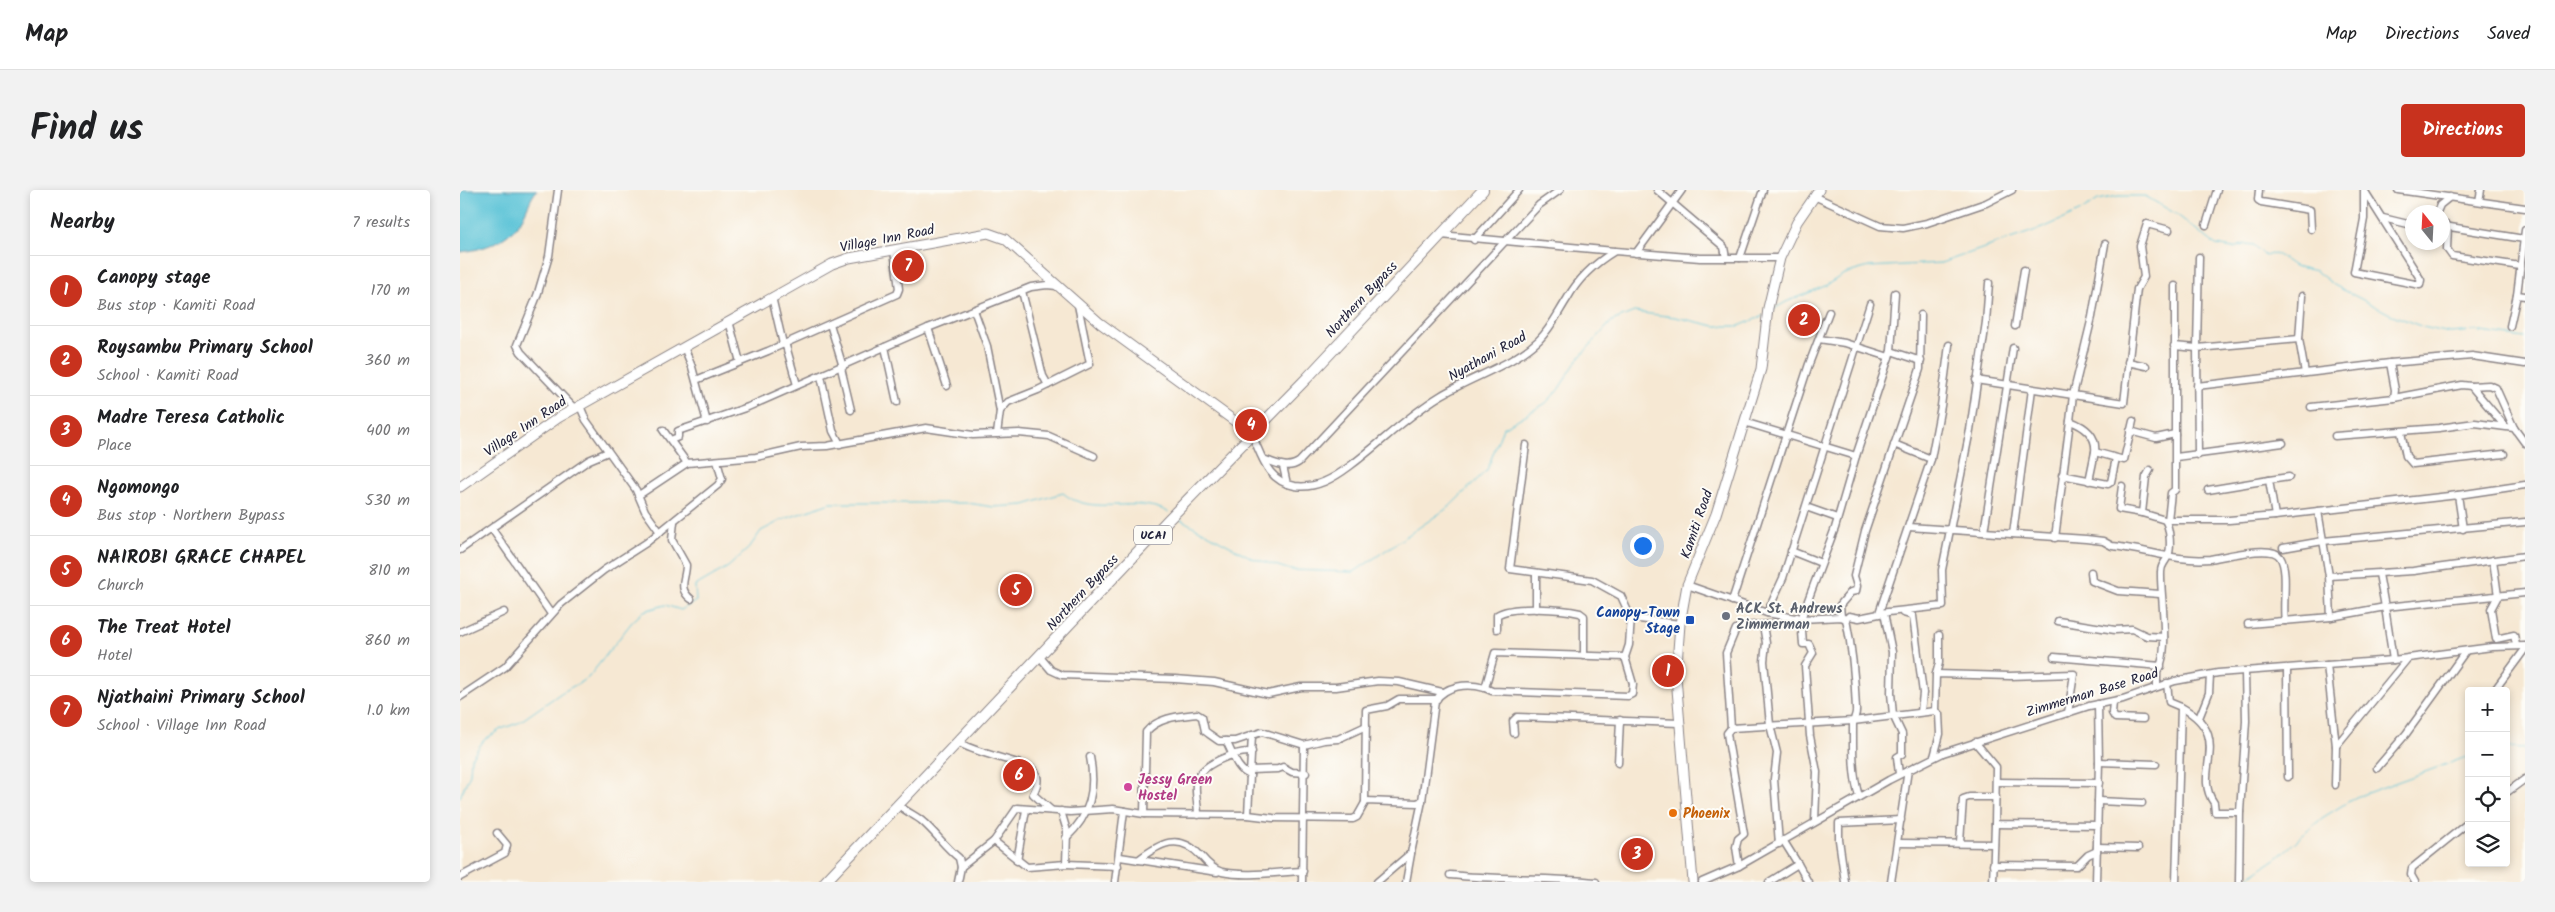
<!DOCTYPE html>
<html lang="en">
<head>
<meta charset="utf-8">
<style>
  :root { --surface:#fff; --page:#f2f2f2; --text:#202124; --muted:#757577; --line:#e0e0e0; --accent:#c8321e }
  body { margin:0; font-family:Kalam,sans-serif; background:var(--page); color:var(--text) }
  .controls { position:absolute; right:15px; bottom:15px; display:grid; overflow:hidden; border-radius:5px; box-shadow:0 2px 8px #0003 }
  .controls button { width:45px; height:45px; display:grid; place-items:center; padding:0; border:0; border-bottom:1px solid var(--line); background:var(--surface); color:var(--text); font:25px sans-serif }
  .compass { position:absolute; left:1945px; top:15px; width:45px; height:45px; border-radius:50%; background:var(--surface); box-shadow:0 2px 8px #0003; rotate:342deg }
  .you { position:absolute; left:1182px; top:355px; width:18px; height:18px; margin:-12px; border:4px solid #fff; border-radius:50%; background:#1a73e8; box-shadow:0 0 0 8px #1a73e833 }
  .badge { display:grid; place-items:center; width:32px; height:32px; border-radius:50%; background:var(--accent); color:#fff; font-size:16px; font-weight:700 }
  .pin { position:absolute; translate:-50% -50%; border:2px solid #fff; box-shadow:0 1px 5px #0006 }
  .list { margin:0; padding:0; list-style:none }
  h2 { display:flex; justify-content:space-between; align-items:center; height:65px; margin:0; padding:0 20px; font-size:21px }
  h2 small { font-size:16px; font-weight:400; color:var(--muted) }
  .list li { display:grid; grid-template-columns:32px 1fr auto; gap:15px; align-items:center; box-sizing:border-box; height:70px; padding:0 20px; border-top:1px solid var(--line) }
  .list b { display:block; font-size:19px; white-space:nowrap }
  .list p { margin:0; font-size:16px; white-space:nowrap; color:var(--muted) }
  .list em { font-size:16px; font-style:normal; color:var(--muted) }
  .icon { flex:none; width:28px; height:28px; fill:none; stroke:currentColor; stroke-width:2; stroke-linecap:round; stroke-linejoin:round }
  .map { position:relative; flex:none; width:2065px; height:692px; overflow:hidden; border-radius:5px }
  header { display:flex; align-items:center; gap:30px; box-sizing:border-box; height:70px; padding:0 25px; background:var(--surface); border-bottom:1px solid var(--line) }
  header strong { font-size:24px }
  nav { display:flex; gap:28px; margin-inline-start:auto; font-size:18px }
  .intro { display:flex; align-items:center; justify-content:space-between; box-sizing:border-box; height:120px; padding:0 30px }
  h1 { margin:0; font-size:35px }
  .button { padding:12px 22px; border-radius:5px; background:var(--accent); color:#fff; font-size:18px; font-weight:700 }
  main { display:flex; gap:30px; padding:0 30px }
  aside { flex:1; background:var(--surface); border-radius:5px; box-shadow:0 2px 8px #0003 }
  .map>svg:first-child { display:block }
</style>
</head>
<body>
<header>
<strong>Map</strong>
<nav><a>Map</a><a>Directions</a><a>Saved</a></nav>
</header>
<div class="intro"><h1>Find us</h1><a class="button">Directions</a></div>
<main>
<aside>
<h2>Nearby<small>7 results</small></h2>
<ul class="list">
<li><span class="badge">1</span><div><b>Canopy stage</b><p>Bus stop · Kamiti Road</p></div><em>170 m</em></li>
<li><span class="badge">2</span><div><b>Roysambu Primary School</b><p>School · Kamiti Road</p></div><em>360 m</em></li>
<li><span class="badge">3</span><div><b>Madre Teresa Catholic</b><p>Place</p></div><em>400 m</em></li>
<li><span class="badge">4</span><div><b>Ngomongo</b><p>Bus stop · Northern Bypass</p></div><em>530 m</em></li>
<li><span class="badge">5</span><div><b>NAIROBI GRACE CHAPEL</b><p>Church</p></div><em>810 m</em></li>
<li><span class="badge">6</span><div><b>The Treat Hotel</b><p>Hotel</p></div><em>860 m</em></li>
<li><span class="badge">7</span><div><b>Njathaini Primary School</b><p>School · Village Inn Road</p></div><em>1.0 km</em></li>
</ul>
</aside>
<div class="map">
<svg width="2065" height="692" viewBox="0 0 2065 692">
  <rect width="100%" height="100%" fill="#fdfcf7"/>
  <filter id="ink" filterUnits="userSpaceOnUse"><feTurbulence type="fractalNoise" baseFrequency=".02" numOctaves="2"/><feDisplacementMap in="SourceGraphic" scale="10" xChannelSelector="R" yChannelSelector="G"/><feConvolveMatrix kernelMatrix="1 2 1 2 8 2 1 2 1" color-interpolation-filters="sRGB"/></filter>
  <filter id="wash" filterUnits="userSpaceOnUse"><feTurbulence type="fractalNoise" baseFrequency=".0096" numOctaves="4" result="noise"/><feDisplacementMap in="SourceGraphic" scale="20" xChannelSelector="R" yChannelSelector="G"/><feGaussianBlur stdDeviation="1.12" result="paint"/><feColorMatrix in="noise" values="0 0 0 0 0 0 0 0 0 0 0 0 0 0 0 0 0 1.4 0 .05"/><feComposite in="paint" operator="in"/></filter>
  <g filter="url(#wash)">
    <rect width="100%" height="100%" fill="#f6e8d3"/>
    <path fill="#5ac3d7" stroke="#3e7289" d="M0 0H77C70 9 68 17 63 27 51 50 24 60 0 62Z"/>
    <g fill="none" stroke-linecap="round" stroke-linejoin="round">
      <g stroke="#5ac3d7" stroke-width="1">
        <polyline points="1312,120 1326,112 1365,96 1384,84 1409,77 1481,73 1585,37 1619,22 1638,10 1658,6 1685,6 1716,24 1756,55 1773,58 1786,54 1794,55 1805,66 1815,63 1834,76 1856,81 1874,95 1930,124 1963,137 1990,143 2014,141 2065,148"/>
        <polyline points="718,328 792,368 831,380 894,382 989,317 1027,280 1043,238 1086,213 1098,200 1118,169 1152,131 1174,122 1215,127 1255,136 1279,136 1303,126"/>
        <polyline points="2046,557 2065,558"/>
        <path d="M0 607 10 584 11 568 24 550 41 539 58 533 101 503 128 488 172 432 184 421 205 415 221 420 236 411 235 396 268 377 289 358 301 341 322 330 370 313H508L533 317 564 315 603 303C632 328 676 304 708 322"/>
        <polyline points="1783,691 1817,668 1862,628 1896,607 2009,566"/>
      </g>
    </g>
  </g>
  <g filter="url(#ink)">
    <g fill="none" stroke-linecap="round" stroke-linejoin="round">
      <defs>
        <g id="street">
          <polyline points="98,0 89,66 77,106 57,155 61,162 115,219"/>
          <polyline points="1197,0 1264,57 1266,68"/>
          <polyline points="1799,0 1798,10 1801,12 1850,20 1851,39"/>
          <polygon points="1904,0 1961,90 1960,95 1894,82 1904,29"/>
          <polyline points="1938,0 2065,18"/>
          <polyline points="1354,6 1420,36 1443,38 1467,33 1526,13 1552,0"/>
          <polyline points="2019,11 2021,0"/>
          <polyline points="1977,22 1980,15 1990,7"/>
          <polyline points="1923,28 1952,35"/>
          <polyline points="1982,33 1988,36 1987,59 1992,66 2060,76"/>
          <polyline points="1746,35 1757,0"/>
          <polyline points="1984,36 2064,49"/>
          <polyline points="981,45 1154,61"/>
          <polyline points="1014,50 1059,0"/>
          <polyline points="1176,63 1222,0"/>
          <polyline points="1280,68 1303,0"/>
          <polyline points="562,101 583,186 588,195"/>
          <polyline points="2057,105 2065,106"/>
          <polyline points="1842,106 1839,149 1845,183"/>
          <polyline points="312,107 323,154 326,156 337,195"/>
          <polyline points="514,120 527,156 540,221"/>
          <polyline points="269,131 280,172"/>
          <polyline points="370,134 383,177"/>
          <polyline points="1555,136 1564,80"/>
          <polyline points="2050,136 2057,105 2065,40"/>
          <polyline points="468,138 487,196"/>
          <polyline points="1359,149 1385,153 1429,167"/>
          <polyline points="1489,155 1481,216 1471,269 1419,423 1483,416 1482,380 1510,240 1526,132 1529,93"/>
          <polyline points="1714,156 1737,158 1739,67"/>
          <polyline points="224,157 232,177 247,232"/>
          <polyline points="425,157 437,212"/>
          <polyline points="1431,161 1461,171"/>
          <polyline points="1668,172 1686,176"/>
          <polyline points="1930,173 2012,166 2065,174"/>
          <polyline points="381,178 391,220"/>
          <polyline points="361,186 373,241 380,254"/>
          <polyline points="236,190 308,161 437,104 439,99 434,60"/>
          <polyline points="1516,190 1613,205 1632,127 1645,54"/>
          <polyline points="1737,196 1930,173 1935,200 1934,208 1851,217"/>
          <polyline points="2011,196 2029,195 2036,198 2054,238"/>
          <polyline points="1934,208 2002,195 2011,196 2044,235"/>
          <polyline points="120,216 126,230 176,300 185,321 200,342"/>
          <path d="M1673 231 1664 270 1635 262C1637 245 1624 236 1610 231L1613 205 1664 213 1677 99 1684 87 1680 56 1687 34 1709 40"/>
          <polyline points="1284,232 1396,266 1375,338 1341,429 1343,454 1349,454 1353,463 1345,476 1350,546 1357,582 1355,631"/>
          <polyline points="203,240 227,273"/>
          <polyline points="1670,241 1696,248 1715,244"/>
          <polyline points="1941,242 1946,266 1953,274 2044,264"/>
          <path d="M791 243C802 265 806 291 835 296 856 299 874 288 890 276 921 253 947 226 980 206 1011 187 1053 175 1079 150 1091 138 1098 123 1107 109 1118 89 1135 73 1155 61L1240 68H1320"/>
          <polyline points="537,244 540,221 548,212 578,200 630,174 618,115"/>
          <polyline points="1875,246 1979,238 2015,233 2054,238 2065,253"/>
          <polyline points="211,250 218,247 218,241 288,217 468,138 571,97 587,95 597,96"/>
          <polyline points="1434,254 1471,269"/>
          <polyline points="1066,255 1050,379 1132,390 1161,406 1171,428"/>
          <polyline points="1738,265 1737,158 1839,149"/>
          <polyline points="1396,266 1431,161 1435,103"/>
          <polyline points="1716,267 1823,253"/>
          <path d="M803 269C815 273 828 280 839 272L1079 15 1100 0"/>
          <polyline points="823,276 827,294"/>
          <path d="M1690 280 1686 287 1682 323 1705 330C1710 338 1712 360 1707 368 1704 374 1701 375 1701 382 1700 404 1711 465 1697 481V496"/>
          <polyline points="1602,285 1648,294 1651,292 1656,268"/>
          <polyline points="1829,287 1809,290 1815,326 1858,321"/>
          <polyline points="1629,291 1635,262"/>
          <polyline points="1662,296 1659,319 1682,323"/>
          <polyline points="1748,300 1809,290"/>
          <polyline points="179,305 227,273 296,267 341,257 367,256 466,238 513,245 559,243 589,246 634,266"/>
          <polyline points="1346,317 1377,328"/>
          <polyline points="1705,330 1769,330 1815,326"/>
          <polyline points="1708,330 1711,303 1715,300 1715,96"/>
          <path d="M214 332 212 350 226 375C226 389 217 398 231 409"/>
          <path d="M1449 337 1626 349 1643 351 1652 356C1685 359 1716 372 1750 369 1764 367 1812 354 1820 367 1829 380 1822 414 1825 431"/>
          <polyline points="32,339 91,424"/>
          <polyline points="2003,339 1998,305 2065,295"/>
          <polyline points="1524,342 1553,158"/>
          <polyline points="1553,344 1572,199"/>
          <polyline points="1595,348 1610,231"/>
          <polyline points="1823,358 1863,351 2065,332"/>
          <polyline points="0,360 129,270 148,262"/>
          <polyline points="1331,361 1361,373"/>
          <polyline points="2033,370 2038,406 2031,419 2036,449 2054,445 2056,455"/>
          <polyline points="1631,382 1632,391 1658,401 1700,404"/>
          <polyline points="1919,384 1925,417 2065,403"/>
          <polyline points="1869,386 1953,381 2065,366"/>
          <polyline points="1227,395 1307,423 1341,429 1381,427 1386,429 1389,426 1399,428 1424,423 1432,462 1431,503 1433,525 1442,544 1442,564 1437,567 1439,584"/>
          <polyline points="1272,411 1349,174 1369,122"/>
          <polyline points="1076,419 1076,384"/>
          <polyline points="1307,423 1323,388 1410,114"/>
          <polyline points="1443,423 1453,426 1463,503 1461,522"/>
          <polyline points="1381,427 1380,415 1391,402 1396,401 1397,396 1394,386 1405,341 1460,179 1461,125"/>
          <polyline points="1871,427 1869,386 1858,321 1998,305"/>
          <path d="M1386 429C1392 458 1395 489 1396 519 1397 525 1393 529 1393 534 1393 556 1392 585 1399 606"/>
          <polyline points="1598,431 1655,440 1672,439 1687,446 1704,447"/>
          <polyline points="1788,434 1871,427 1925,417 1933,470"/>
          <polyline points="1303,435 1306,453 1304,471 1310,535 1317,563 1314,589 1319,654"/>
          <path d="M1037 439V425C1052 415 1103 419 1120 423L1124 426V466"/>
          <polyline points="0,442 44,422"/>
          <polyline points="580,467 591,480 602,485 715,489 754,492 808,504 841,497 876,497 918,491 939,492 982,502"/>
          <polyline points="1594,467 1701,476"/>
          <polyline points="1867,475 1876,556 1875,595"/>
          <polyline points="1827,479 1828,587"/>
          <polyline points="1476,484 1479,473 1479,445"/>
          <polyline points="1707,493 1709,512 1721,517 1716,692"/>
          <polyline points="1025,498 1032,501 1168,506 1172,504 1173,494 1165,467"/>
          <polyline points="2034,501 2065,459"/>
          <polyline points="0,507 45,477 101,414 144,380 186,353 258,295 262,289 257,271"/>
          <polyline points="1653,512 1652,523 1655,528 1683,529"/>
          <path d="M1721 517C1776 547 1731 581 1754 613L1755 622H1780"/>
          <polyline points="1739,528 1749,503 1750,485"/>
          <polyline points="1271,538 1266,463 1276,439 1282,436 1329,433 1337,427"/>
          <polyline points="1054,543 1053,531 1057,527 1219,533"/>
          <path d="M766 551C773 563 776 580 790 585"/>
          <path d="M498 552C515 564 568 572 575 582 580 589 577 597 573 604L591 620"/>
          <polyline points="1515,552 1536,577 1535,634 1638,635"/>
          <polyline points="1876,556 1948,468"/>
          <polyline points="1474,567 1480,544 1479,524 1475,521 1476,484 1550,486 1614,484 1608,523"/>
          <polyline points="1639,572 1696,574"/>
          <polyline points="1158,573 1160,530"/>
          <polyline points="1917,578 1946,544 2005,462"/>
          <polyline points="790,580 818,579 823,577 832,582 846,583"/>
          <polyline points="1537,592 1639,593"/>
          <polyline points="2046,603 2065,589"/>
          <polyline points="1638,611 1682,613"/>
          <polyline points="905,612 906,520 927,516 939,509 977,509"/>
          <path d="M439 615C446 622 455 625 462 631 476 643 484 656 499 668L501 677 498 692"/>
          <polyline points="601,621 607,641 606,674 658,676"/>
          <path d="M684 624 686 542C698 527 720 526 737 524L742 527 745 541 749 544 759 551H775L802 542 844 555 864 550 878 549 906 536"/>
          <path d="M738 625C738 614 735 603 736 593 739 574 776 561 792 562"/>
          <polyline points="788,625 792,545"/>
          <path d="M606 648C631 625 636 599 630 567"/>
          <polyline points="534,651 567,677 606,674"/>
          <polyline points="1500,652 1503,609 1509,607 1536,607"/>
          <polyline points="1438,653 1534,654"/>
          <polyline points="1637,657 1678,658"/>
          <polyline points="660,667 757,682"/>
          <path d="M678 670C700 653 719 642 741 666 746 672 754 680 762 682 787 687 817 682 843 681"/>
          <polyline points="557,671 566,620"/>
          <polyline points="1338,674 1348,692"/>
          <polyline points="1533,675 1617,676 1628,665 1637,661"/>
          <polyline points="1279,676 1276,657 1278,649 1284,644 1268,550 1267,543 1271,538 1393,531 1475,521"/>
          <path d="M501 677 534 651 557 618 610 622 653 619 684 624 788 625 813 628 893 629 897 627 906 611 957 613 962 611 975 511C986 495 1007 493 1025 498L1035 463 1165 467 1169 455 1171 428 1220 434"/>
          <path d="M990 685C1039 690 1087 687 1136 692"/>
          <polyline points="0,687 45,663 47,655 37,643"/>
          <polyline points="655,692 664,621"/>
          <polyline points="842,692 844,555"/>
          <polyline points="917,692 951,663 962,611"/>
          <polyline points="946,692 951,664"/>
          <polyline points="1242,692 1279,676 1429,590 1483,563 1629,516 1663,509 1715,491 1758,483 1933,470 2032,457 2065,456"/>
          <polyline points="1309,692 1338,674 1323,650"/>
          <polyline points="1385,692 1379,650 1379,633 1441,630"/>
          <polyline points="1431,692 1448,580"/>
          <polyline points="1533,692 1535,634"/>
          <polyline points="1636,692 1639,572 1638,514"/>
          <polyline points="1779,692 1780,622 1786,531 1785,482"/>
          <polyline points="1955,692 1951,685 1952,678 2009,632"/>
        </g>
        <g id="secondary">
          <polyline points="0,297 98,228 372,74 389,68 528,43 545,49 640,133 791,243"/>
          <polyline points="1233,692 1216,487 1220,434 1227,395 1256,324 1301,179 1308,118 1320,68 1337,32 1359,0"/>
        </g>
        <polyline id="primary" points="365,692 708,330 847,188 1023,0"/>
      </defs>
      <use href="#street" stroke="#8c8587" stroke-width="9"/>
      <use href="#secondary" stroke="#8c8587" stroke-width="11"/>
      <use href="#primary" stroke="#8c8587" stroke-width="12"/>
      <use href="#street" stroke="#fff" stroke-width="6"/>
      <use href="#secondary" stroke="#fff" stroke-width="9"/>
      <use href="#primary" stroke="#fff" stroke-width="10"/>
    </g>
  </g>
  <circle fill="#6b7280" stroke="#fdfcf7" stroke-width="2" cx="1266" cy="426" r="5"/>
  <rect fill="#1a4fb4" stroke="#fdfcf7" stroke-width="2" x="1225" y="425" width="10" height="10" rx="2.5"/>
  <circle fill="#d1479c" stroke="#fdfcf7" stroke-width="2" cx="668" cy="597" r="5"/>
  <circle fill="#e8710a" stroke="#fdfcf7" stroke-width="2" cx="1213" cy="623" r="5"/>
  <g text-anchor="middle" stroke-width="4" stroke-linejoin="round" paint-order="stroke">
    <rect fill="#fdfcf7" stroke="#646373" stroke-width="1" x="674" y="335.5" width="38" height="19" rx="4"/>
    <g font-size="12" font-weight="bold" fill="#22223b">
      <text x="693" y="349">UCA1</text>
    </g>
    <g font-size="14" fill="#22223b" stroke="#fdfcf7">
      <text transform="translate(427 48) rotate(-11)" y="5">Village Inn Road</text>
      <text transform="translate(901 109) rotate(-47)" y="5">Northern Bypass</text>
      <text transform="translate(1027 166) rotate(-29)" y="5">Nyathani Road</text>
      <text transform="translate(65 236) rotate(-34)" y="5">Village Inn Road</text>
      <text transform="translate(1236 334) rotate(-71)" y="5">Kamiti Road</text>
      <text transform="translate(622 402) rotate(-47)" y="5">Northern Bypass</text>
      <text transform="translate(1632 502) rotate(-17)" y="5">Zimmerman Base Road</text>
    </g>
    <g font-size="14" font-weight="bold" fill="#5b616d" stroke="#fdfcf7" text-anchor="start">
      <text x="1276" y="423">ACK St. Andrews<tspan x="1276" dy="16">Zimmerman</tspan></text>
    </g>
    <g font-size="14" font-weight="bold" fill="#164399" stroke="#fdfcf7" text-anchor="end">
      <text x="1220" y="427">Canopy-Town<tspan x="1220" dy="16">Stage</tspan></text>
    </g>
    <g font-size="14" font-weight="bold" fill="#b23c85" stroke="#fdfcf7" text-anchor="start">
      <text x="678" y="594">Jessy Green<tspan x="678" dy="16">Hostel</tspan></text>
    </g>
    <g font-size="14" font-weight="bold" fill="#c56008" stroke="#fdfcf7" text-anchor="start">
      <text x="1223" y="628">Phoenix</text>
    </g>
  </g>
</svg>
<div class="controls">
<button>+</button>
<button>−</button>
<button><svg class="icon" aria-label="locate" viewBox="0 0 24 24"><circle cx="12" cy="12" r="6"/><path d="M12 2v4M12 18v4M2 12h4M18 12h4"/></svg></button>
<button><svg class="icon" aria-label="layers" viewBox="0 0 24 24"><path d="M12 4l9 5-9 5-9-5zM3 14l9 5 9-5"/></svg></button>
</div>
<svg class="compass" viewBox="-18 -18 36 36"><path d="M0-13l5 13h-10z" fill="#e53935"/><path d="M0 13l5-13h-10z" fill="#757577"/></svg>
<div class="you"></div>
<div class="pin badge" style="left:1208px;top:481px">1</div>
<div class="pin badge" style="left:1344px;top:130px">2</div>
<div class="pin badge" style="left:1177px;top:664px">3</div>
<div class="pin badge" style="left:791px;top:235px">4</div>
<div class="pin badge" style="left:556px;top:400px">5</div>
<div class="pin badge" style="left:559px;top:585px">6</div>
<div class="pin badge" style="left:448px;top:76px">7</div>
</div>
</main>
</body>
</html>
